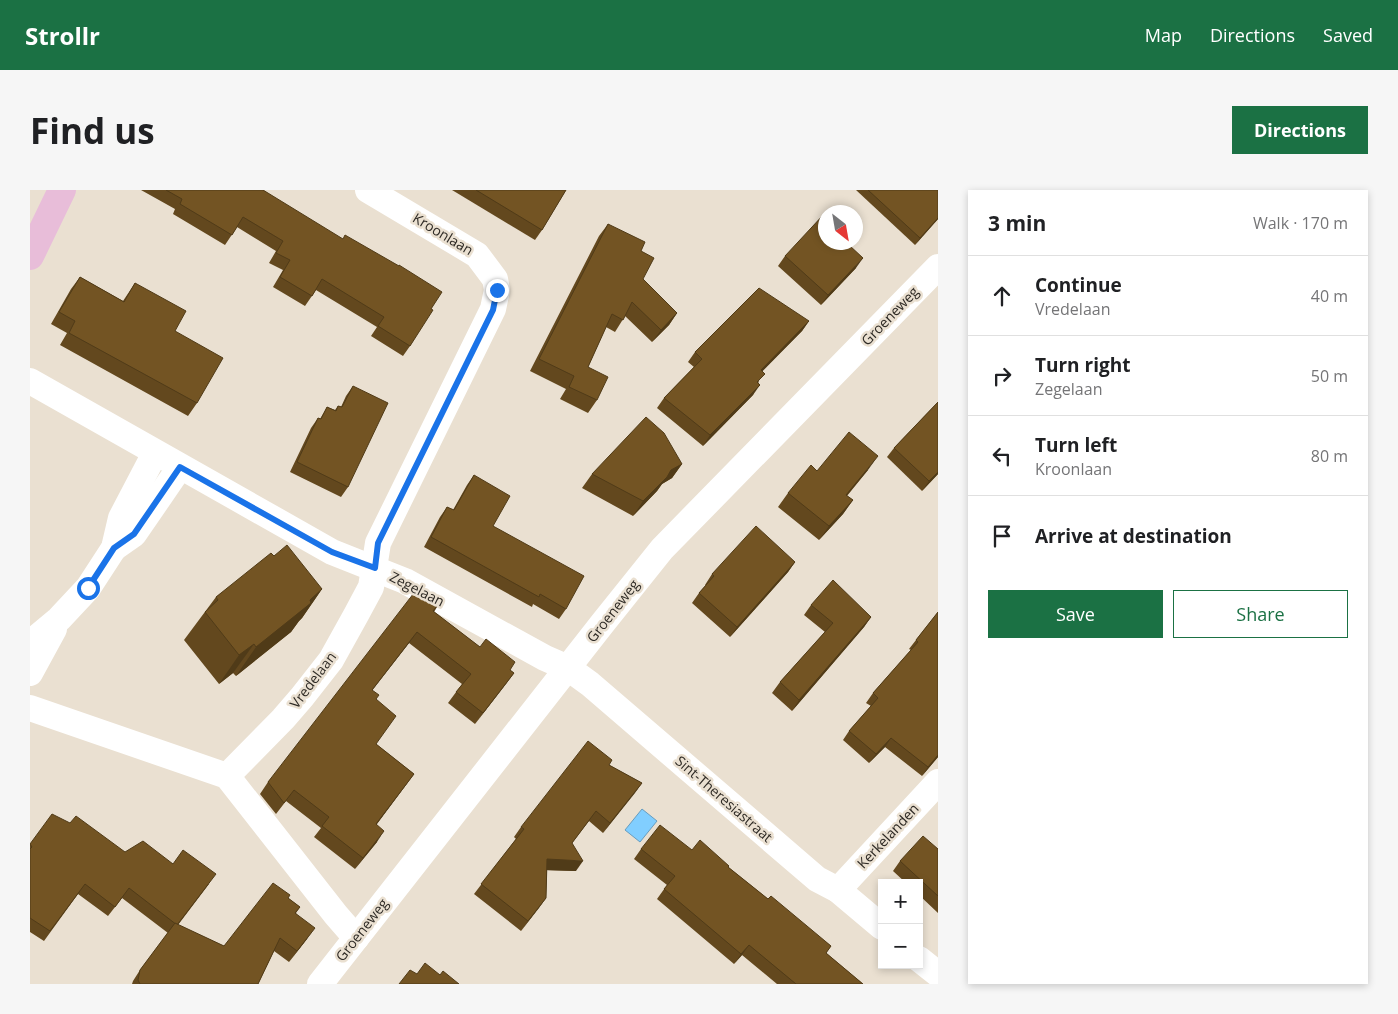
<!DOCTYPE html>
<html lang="en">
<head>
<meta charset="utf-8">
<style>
  :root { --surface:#fff; --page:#f6f6f6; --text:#202124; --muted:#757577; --line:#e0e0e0; --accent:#1b7144 }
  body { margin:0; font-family:"Open Sans",sans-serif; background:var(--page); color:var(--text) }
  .controls { position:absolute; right:15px; bottom:15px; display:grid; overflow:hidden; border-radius:0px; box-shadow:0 2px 8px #0003 }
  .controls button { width:45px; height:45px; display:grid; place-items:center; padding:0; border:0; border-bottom:1px solid var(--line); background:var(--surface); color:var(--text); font:25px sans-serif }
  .compass { position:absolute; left:788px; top:15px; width:45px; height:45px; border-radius:50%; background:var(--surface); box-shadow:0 2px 8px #0003; rotate:149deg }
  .stop { position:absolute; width:15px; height:15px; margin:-11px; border:4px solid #1a73e8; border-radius:50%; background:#fff }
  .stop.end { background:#1a73e8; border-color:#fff; box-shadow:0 1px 5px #0008 }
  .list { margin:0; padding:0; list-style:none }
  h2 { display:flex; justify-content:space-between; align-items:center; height:65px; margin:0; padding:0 20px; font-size:21px }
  h2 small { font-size:16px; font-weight:400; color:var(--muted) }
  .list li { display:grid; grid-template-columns:32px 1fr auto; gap:15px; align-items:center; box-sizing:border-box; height:80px; padding:0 20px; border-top:1px solid var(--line) }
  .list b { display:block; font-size:19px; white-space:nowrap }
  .list p { margin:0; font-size:16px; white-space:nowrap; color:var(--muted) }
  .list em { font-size:16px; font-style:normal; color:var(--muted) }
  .actions { display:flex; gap:10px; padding:15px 20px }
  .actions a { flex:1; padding:11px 0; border:1px solid var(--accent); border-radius:0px; text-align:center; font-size:18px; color:var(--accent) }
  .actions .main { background:var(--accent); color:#fff }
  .icon { flex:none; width:28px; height:28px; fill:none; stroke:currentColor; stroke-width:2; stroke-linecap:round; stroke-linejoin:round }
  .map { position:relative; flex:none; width:908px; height:794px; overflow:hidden; border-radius:0px }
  header { display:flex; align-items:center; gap:30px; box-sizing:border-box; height:70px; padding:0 25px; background:var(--accent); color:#fff }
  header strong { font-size:24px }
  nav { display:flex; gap:28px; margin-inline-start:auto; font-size:18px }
  .intro { display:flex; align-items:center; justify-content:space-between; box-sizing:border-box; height:120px; padding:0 30px }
  h1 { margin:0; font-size:35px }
  .button { padding:12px 22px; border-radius:0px; background:var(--accent); color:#fff; font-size:18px; font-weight:700 }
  main { display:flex; gap:30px; padding:0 30px }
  aside { flex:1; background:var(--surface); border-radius:0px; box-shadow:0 2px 8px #0003 }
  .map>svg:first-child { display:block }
</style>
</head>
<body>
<header>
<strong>Strollr</strong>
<nav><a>Map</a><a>Directions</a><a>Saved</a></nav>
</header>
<div class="intro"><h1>Find us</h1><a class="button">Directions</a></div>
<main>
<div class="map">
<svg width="908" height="794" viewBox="0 0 908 794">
  <rect width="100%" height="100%" fill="#eae0d1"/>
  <polygon fill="#81ceff" stroke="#689dbe" points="612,619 627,631 610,652 595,640"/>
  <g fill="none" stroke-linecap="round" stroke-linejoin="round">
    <g stroke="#fff" stroke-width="26">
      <polyline points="0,191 302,362 375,391 515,468 538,478 560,494 787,689 808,700 852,737"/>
      <polyline points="84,358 104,344 150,277"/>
      <polyline points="0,453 29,429 58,398 84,358 91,328 125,263"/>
      <polyline points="0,483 24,439"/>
      <polyline points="0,518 197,586 306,725 326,748"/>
      <polyline points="197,586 253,529 272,507 301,470 326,425 341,397 348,353 463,119 467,100 465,89 447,65 338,0"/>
      <polyline points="808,700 908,592"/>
      <polyline points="889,769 908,784"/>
      <polyline points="290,794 572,434 632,359 908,77"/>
    </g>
    <polyline stroke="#e8bdd9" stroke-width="28" points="0,66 32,0"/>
  </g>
  <g fill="#63481e">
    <polygon points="111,0 233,0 401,119 380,156 373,166 341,146 347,137 286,100 275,116 243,97 253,80 239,73 246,61 207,37 195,55 143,24 145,19"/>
    <polygon points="422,0 536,0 512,40 505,50"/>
    <polygon points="826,0 908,0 908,29 885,55"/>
    <polygon points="578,34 611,61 613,89 647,123 639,135 622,152 595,126 585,142 576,137 558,177 567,210 558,223 530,209 536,199 500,181 569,46"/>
    <polygon points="796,52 822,52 820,56 826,78 791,115 748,76 755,66"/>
    <polygon points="50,87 93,111 105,93 145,141 167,213 158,226 30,155 37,143 21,134 41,99"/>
    <polygon points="779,131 772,141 732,181 728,194 723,205 673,256 627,218 634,208 664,177 658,172 665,162"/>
    <polygon points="323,196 318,297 311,307 260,282 281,238 288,228 290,229 297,217 305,220 308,216 311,217 316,206"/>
    <polygon points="908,212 908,284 892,301 857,267 864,258"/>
    <polygon points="652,274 642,288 632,294 627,301 603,326 552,298 562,284"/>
    <polygon points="838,280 817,306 823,310 813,324 789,350 748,317 758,303 787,281"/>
    <polygon points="444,285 463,336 536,419 529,429 503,414 502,417 394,357 410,327 417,317 423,320 437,295"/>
    <polygon points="244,366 292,399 272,428 269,431 261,442 206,486 203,483 189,494 154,450 186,407"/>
    <polygon points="765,372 758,382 700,447 662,413 669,403 676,395 675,395 682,384"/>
    <polygon points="410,412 404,422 484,483 445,534 418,513 432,494 379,453 342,500 346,509 346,554 384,584 346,635 347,652 325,679 284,647 291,638 256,611 246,624 230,604 238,592"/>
    <polygon points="781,415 841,427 834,437 762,521 742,503 750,492 795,442 774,425"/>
    <polygon points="908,422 908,567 892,586 855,557 839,573 813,550 819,541 841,516 836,513 843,503 881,460 879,459 886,450"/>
    <polygon points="579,575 612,593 573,643 559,631 542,653 546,681 517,680 516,708 491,741 444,704 486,649 484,647 491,637"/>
    <polygon points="0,654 95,662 143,674 179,694 148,735 194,756 258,708 270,717 266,723 277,749 259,772 244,761 228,794 102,794 103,791 110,780 138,743 92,708 78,726 48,704 14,751 0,742"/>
    <polygon points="611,659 662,660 698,677 738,709 801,756 796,763 833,794 747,794 712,765 704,774 627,709 637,695 604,669"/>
    <polygon points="908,659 908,723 889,705 889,693 876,693 863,681 870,671"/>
  </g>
  <g fill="#503b18">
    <polygon points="908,28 908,29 885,55 890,48"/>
    <polygon points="833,68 826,78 791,115 798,105"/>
    <polygon points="647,123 639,135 622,152 631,140"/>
    <polygon points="779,131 772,141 724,190 731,180"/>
    <polygon points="730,195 723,205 673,256 680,245"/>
    <polygon points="848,266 838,280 806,318 816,305"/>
    <polygon points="652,274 642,288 632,294 627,301 603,326 613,311 641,280"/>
    <polygon points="908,282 908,284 892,301 899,291"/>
    <polygon points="823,310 813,324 789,350 799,336"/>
    <polygon points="765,372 758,382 700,447 707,437"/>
    <polygon points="292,399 272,428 269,431 261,442 206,486 226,457"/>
    <polygon points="841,427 834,437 762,521 769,510"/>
    <polygon points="387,442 379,453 334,511 342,500"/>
    <polygon points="224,454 203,483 189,494 209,465"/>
    <polygon points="484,483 476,494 445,534 453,523"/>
    <polygon points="861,548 855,557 839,573 846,564"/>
    <polygon points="908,565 908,567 892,586 898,577"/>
    <polygon points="384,584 376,595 338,646 346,634"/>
    <polygon points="612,593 605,603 573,643 580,633"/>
    <polygon points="354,641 347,652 325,679 333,668"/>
    <polygon points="517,669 553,671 546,681 510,680"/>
    <polygon points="516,708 509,718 491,741 498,731"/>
    <polygon points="285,738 277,749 259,772 267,761"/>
    <polygon points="719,755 712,765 704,774 711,764"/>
  </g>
  <g fill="#735423" stroke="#503b18">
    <polygon points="136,0 233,0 313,49 315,45 369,76 369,75 412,102 401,119 403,120 380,156 348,136 354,127 292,89 282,106 250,87 260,70 246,63 253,51 213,27 202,45 150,14 152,9"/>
    <polygon points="446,0 536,0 512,40"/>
    <polygon points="838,0 908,0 908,28 890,48"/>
    <polygon points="795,23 796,24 796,52 821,52 819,55 833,68 798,105 755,66"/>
    <polygon points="578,34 615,52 611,61 624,68 613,89 647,123 631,140 602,112 593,130 582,124 558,177 578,187 567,210 539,197 544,186 509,169"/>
    <polygon points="50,87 94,112 105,93 156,121 145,141 193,168 167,213 39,143 45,131 29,122"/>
    <polygon points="729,98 779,131 731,180 735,184 727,192 730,195 680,245 634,208 672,169 665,162"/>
    <polygon points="323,196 358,213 318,297 267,272 288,228 291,229 297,217 306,221 308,216 312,217"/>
    <polygon points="908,212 908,282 899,291 864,258"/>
    <polygon points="616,227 634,243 652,274 641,280 637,287 613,311 562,284"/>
    <polygon points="819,242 848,266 816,305 823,310 799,336 758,303 781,275 787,281"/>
    <polygon points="444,285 480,306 463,336 554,386 536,419 510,404 509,407 401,347 417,317 424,320"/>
    <polygon points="726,336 765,372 707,437 669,403 684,386 682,384"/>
    <polygon points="257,355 292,399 280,410 281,413 226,457 224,454 209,465 175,422 188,410 186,407 241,363 244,366"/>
    <polygon points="803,390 841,427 769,510 750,492 803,433 781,415"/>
    <polygon points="387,399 410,412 403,421 450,457 456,449 485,472 480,480 484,483 453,523 426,502 441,484 387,442 342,500 349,505 346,509 366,526 346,554 384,584 346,634 354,641 333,668 292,636 299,627 264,600 254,613 238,592"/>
    <polygon points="908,422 908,565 898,577 861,548 846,564 819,541 848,508 843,503 888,452 886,450"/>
    <polygon points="558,551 582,570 579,575 612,593 580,633 566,621 542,653 553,671 517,669 516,708 498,731 451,694 494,639 491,637"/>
    <polygon points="22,624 40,633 46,626 95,662 113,651 143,674 153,660 186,684 147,735 99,698 85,717 55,694 20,741 0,728 0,659 2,657 0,654"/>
    <polygon points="630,635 662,660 670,650 699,676 698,677 738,709 741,706 801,756 796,763 833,794 766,794 719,755 711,764 634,699 645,686 611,659"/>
    <polygon points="893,646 908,659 908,706 870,671"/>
    <polygon points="243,693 260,705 258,708 270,717 265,723 285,738 267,761 250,748 228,794 110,794 108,790 110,780 145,733 194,756"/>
    <polygon points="395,773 410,785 413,781 429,794 369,794 380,780 387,784"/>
  </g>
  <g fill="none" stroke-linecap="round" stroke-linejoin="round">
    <polyline stroke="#1a73e8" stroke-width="6" points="58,398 84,358 104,344 150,277 302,362 345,378 348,353 463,120 467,100"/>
  </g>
  <g text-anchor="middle" stroke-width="5" stroke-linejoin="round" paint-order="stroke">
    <g font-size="14" fill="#2e2a25" stroke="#eae0d1">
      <text transform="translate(413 44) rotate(31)" y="5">Kroonlaan</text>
      <text transform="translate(860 126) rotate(-46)" y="5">Groeneweg</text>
      <text transform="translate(387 399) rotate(27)" y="5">Zegelaan</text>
      <text transform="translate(583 421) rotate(-52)" y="5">Groeneweg</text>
      <text transform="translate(283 490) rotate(-53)" y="5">Vredelaan</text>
      <text transform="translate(694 609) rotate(41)" y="5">Sint-Theresiastraat</text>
      <text transform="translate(858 646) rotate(-47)" y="5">Kerkelanden</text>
      <text transform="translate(332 740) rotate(-52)" y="5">Groeneweg</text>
    </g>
  </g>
</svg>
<div class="controls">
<button>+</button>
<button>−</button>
</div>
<svg class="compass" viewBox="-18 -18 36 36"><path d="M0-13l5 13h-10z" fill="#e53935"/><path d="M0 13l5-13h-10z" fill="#757577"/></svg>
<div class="stop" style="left:58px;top:398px"></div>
<div class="stop end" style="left:467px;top:100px"></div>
</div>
<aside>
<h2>3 min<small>Walk · 170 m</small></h2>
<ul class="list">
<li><svg class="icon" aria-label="ahead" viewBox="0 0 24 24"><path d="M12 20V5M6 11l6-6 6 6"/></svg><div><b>Continue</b><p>Vredelaan</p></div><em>40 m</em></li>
<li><svg class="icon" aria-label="right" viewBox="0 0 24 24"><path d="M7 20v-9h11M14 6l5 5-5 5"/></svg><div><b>Turn right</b><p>Zegelaan</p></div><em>50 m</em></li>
<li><svg class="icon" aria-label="left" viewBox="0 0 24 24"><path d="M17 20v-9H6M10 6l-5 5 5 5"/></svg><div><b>Turn left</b><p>Kroonlaan</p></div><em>80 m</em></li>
<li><svg class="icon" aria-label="arrive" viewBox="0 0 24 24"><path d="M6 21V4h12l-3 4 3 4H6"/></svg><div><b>Arrive at destination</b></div></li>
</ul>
<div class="actions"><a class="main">Save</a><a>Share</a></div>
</aside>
</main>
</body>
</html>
